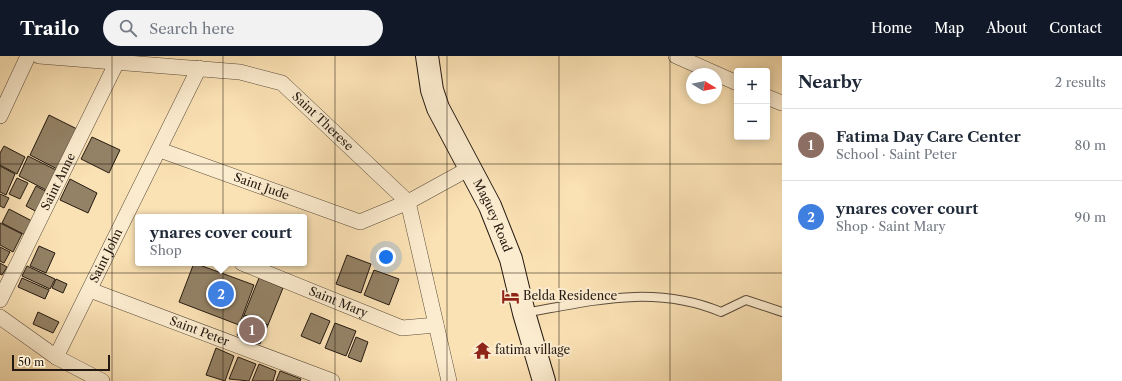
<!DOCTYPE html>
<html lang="en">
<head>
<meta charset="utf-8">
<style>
  :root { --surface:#fff; --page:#f2f2f3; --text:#1f2937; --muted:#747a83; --line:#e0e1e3; --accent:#111827 }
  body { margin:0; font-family:"Libre Caslon Text",serif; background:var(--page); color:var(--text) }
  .controls { position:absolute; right:12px; top:12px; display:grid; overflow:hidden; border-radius:4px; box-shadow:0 2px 10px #0003 }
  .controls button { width:36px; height:36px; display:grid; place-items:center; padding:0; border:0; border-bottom:1px solid var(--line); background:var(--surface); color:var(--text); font:20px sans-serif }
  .compass { position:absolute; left:686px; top:12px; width:36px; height:36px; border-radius:50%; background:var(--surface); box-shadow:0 2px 10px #0003; rotate:100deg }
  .scale { position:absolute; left:12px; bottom:10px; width:98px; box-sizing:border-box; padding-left:4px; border:2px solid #241911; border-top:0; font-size:11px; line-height:14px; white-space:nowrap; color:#241911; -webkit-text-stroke:3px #fceccf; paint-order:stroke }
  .you { position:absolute; left:386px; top:201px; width:14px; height:14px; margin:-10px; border:3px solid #fff; border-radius:50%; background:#1a73e8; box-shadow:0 0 0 6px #1a73e833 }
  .badge { display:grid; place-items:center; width:26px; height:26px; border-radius:50%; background:var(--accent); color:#fff; font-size:13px; font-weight:700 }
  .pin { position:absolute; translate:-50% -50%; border:2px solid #fff; box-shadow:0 1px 4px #0006 }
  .popup { position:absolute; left:135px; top:158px; width:172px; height:52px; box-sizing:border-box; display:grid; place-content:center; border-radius:4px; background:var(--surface); filter:drop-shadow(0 1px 3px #0005); font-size:13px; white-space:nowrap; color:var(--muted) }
  .popup b { font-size:15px; color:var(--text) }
  .popup::after { content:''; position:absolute; left:50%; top:100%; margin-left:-8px; border:8px solid transparent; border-top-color:var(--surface) }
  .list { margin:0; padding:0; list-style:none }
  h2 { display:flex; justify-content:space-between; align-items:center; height:52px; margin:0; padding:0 16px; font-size:17px }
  h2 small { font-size:13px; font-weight:400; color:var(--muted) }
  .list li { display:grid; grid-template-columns:26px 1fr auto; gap:12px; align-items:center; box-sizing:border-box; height:72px; padding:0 16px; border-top:1px solid var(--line) }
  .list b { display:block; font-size:15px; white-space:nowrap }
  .list p { margin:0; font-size:13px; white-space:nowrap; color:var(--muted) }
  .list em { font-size:13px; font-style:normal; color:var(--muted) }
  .icon { flex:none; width:22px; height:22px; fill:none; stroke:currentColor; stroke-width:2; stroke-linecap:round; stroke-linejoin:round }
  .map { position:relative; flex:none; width:782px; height:325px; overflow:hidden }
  header { display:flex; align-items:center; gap:24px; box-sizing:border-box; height:56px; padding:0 20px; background:var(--accent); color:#fff }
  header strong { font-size:19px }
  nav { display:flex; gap:22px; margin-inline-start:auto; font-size:14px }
  .search { width:280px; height:36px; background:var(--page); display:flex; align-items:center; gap:10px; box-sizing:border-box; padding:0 14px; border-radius:22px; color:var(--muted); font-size:15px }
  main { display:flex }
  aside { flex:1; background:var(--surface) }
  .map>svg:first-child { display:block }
</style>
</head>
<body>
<header>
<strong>Trailo</strong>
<div class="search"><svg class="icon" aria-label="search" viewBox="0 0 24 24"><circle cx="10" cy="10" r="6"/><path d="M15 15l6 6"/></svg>Search here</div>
<nav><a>Home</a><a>Map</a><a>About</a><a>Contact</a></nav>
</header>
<main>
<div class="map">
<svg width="782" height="325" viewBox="0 0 782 325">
  <rect width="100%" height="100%" fill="#fbe2b5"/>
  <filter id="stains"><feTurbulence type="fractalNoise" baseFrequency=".005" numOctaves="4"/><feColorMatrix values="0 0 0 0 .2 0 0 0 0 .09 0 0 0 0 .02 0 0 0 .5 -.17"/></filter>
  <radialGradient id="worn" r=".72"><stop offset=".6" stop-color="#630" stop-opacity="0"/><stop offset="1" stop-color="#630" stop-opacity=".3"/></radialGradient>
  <g fill="#948266" stroke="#241911">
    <polygon points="49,59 79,74 59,114 30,99"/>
    <polygon points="92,81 120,94 109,117 81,103"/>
    <polygon points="4,90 25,101 17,118 0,109 0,97"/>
    <polygon points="28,100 58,115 48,135 19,120"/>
    <polygon points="0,110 15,118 6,139 0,136"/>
    <polygon points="17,122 28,127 20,143 9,138"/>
    <polygon points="70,123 97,137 88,157 60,144"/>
    <polygon points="36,130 47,136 37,156 26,150"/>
    <polygon points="0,138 9,142 4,152 0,150"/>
    <polygon points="9,153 32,165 25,179 2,167"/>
    <polygon points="0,167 22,178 13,196 0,189"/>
    <polygon points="39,190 55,197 46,217 30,210"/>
    <polygon points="0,191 10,196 4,207 0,205"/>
    <polygon points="347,199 371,208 361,237 336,228"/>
    <polygon points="0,207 7,211 2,219 0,218"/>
    <polygon points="194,207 254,229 239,269 179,246"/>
    <polygon points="27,210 55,223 50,233 22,220"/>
    <polygon points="374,214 399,223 389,249 364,239"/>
    <polygon points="22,222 49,234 45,243 18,231"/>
    <polygon points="259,222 283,232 268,269 244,259"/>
    <polygon points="56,223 67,228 63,237 52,232"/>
    <polygon points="38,256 59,266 53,277 33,268"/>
    <polygon points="311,257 330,265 320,288 301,280"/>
    <polygon points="244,259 268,269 260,288 237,279"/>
    <polygon points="335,267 356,275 346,300 325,292"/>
    <polygon points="356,281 368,286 361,306 348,301"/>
    <polygon points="216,292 234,300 225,325 206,319"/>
    <polygon points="238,301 256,308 249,325 229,323"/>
    <polygon points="259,308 276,315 273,325 252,325"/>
    <polygon points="280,315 301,323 300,325 276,325"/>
  </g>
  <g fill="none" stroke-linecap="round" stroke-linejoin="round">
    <defs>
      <path id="lane" d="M524 257C593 245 654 228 721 256L746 244 782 256"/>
      <g id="street">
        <path id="s1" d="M39 0 240 16 282 27 408 146 449 325"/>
        <polyline points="676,0 737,27"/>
        <polyline points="767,41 782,47"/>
        <polyline points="0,60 28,0"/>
        <path id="s2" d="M160 94 360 166 408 146 470 112"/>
        <path id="s3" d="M242 207 402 272 436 269"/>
        <path id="s4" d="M90 234 332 325"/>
        <path id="s5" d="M0 244 116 8"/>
        <polyline points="0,261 56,301 102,325"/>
        <path id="s6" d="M56 301 199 12"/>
      </g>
      <g id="secondary">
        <path id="s7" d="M427 0 432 34 438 52 490 150 511 203 524 257 544 325"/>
      </g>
    </defs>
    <use href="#lane" stroke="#5a4b3a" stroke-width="10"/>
    <use href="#street" stroke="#5a4b3a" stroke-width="16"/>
    <use href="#secondary" stroke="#241911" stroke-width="24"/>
    <use href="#lane" stroke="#fceccf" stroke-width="8"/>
    <use href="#street" stroke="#fceccf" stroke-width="15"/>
    <use href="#secondary" stroke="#fceccf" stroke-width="22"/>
  </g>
  <path fill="none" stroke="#241911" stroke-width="1" stroke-opacity="0.55" d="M112 0V325M223 0V325M335 0V325M447 0V325M559 0V325M670 0V325M0 108H782M0 217H782"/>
  <defs>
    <symbol id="hotel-bare" viewBox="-9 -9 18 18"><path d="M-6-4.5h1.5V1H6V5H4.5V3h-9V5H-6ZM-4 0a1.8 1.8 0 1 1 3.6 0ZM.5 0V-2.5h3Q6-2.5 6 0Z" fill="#8f2418" stroke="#fceccf" stroke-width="2.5" paint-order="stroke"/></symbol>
    <symbol id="temple-bare" viewBox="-9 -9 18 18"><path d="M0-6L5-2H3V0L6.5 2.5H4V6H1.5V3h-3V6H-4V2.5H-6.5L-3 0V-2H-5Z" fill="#8f2418" stroke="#fceccf" stroke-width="2.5" paint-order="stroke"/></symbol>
  </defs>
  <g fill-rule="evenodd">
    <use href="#hotel-bare" x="498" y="228" width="25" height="25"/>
    <use href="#temple-bare" x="470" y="282" width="25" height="25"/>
  </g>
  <g text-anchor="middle" stroke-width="4" stroke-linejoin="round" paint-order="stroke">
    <g font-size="12" fill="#241911" stroke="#fceccf">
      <text dy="4" stroke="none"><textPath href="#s1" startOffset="301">Saint Therese</textPath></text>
      <text dy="4" stroke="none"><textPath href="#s5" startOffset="132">Saint Anne</textPath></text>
      <text dy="4" stroke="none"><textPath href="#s2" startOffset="108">Saint Jude</textPath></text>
      <text dy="4" stroke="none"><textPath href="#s7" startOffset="174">Maguey Road</textPath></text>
      <text dy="4" stroke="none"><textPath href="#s6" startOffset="113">Saint John</textPath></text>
      <text dy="4" stroke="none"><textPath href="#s3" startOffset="104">Saint Mary</textPath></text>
      <text dy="4" stroke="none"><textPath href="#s4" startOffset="117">Saint Peter</textPath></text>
    </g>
    <g font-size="12" fill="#241911" stroke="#fceccf" text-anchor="start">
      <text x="523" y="244">Belda Residence</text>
      <text x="495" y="298">fatima village</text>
    </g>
  </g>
  <rect width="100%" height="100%" filter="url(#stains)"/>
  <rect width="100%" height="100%" fill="url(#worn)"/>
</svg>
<div class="controls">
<button>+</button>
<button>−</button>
</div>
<svg class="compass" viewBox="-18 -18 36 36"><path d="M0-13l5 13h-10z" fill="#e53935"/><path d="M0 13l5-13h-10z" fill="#747a83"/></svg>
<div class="scale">50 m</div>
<div class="you"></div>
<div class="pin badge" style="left:252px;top:274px;background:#8d6e63">1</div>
<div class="pin badge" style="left:221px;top:238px;background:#3f7fe0">2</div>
<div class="popup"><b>ynares cover court</b>Shop</div>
</div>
<aside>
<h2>Nearby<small>2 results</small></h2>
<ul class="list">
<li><span class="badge" style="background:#8d6e63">1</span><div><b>Fatima Day Care Center</b><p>School · Saint Peter</p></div><em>80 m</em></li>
<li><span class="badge" style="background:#3f7fe0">2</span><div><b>ynares cover court</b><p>Shop · Saint Mary</p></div><em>90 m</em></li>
</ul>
</aside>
</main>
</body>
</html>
